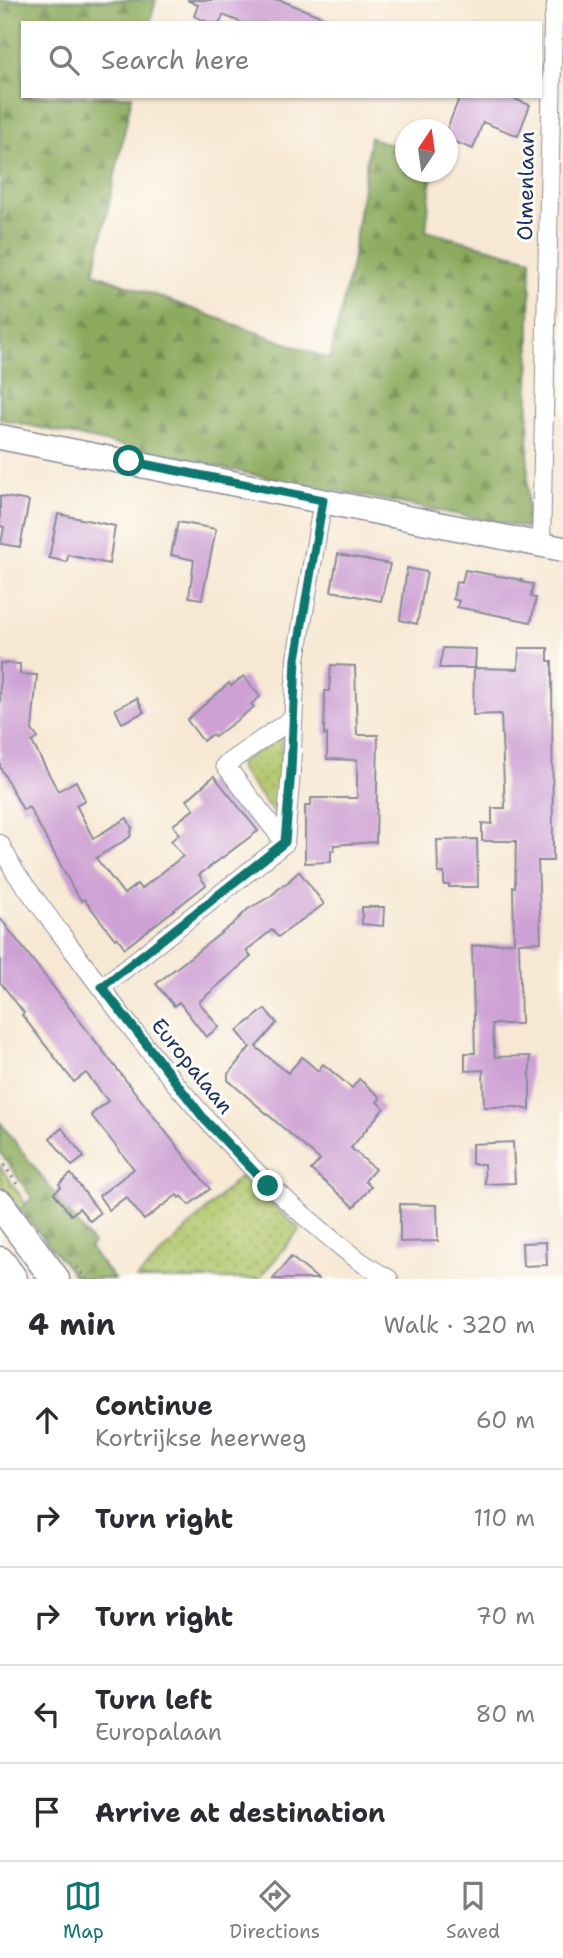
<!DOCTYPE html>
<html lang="en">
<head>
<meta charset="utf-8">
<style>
  :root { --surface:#fff; --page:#f2f2f3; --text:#2b2b33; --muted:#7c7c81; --line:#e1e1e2; --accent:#0f766e }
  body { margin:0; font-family:"Shantell Sans",sans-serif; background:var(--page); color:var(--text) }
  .compass { position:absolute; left:395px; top:119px; width:63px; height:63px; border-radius:50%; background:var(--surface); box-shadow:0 2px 5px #0004; rotate:13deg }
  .stop { position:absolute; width:21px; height:21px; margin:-16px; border:5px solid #0f766e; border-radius:50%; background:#fff }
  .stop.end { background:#0f766e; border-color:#fff; box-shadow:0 2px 7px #0008 }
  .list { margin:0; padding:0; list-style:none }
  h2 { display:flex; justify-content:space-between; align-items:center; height:91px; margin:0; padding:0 28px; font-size:30px }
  h2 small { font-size:23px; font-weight:400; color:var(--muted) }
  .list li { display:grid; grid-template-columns:46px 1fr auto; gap:21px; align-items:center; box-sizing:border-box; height:98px; padding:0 28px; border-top:2px solid var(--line) }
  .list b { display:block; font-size:26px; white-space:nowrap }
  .list p { margin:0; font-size:23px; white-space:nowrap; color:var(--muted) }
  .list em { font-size:23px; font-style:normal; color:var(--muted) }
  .icon { flex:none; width:38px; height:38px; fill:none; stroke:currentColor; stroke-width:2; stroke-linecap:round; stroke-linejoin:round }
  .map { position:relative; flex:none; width:563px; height:1279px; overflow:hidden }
  .search { position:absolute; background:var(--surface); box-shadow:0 2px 5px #0004; left:21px; right:21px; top:21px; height:77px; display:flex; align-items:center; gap:18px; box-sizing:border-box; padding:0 24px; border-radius:0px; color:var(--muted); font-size:26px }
  .sheet { height:581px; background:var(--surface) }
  nav { display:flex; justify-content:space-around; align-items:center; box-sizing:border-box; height:98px; border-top:2px solid var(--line); background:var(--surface); font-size:19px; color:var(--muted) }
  nav a { display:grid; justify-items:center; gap:4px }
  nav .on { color:var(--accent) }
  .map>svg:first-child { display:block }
</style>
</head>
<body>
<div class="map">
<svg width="563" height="1279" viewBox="0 0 563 1279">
  <defs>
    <pattern id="green-dots" width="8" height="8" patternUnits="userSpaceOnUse" patternTransform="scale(1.75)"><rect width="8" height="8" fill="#b1c569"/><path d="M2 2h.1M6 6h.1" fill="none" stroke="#8fa05a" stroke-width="1.8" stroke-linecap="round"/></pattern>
    <pattern id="forest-firs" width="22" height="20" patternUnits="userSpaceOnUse" patternTransform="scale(1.75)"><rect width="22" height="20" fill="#8caa5d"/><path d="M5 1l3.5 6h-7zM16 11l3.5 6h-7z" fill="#728b50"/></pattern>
  </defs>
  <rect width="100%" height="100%" fill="#fdfcf7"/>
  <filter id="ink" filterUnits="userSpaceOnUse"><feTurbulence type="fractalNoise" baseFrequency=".0143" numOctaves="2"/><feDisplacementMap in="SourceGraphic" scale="14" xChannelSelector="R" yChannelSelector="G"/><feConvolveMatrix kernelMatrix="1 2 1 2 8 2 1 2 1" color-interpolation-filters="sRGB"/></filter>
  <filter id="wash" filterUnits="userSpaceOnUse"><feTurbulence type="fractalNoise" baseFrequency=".00686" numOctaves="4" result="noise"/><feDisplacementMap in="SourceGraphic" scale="28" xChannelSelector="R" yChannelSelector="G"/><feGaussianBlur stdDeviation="1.57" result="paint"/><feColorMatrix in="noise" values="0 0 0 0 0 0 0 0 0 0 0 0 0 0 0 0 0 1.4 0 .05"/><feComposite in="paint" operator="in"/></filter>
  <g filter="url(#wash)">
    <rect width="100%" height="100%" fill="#f7e8d3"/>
    <g fill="url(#green-dots)" stroke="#667a64" stroke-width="2">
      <polygon points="282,733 281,816 276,816 241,771 239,764"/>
      <polygon points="0,1166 26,1204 20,1210 0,1182"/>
      <polygon points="240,1176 300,1229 259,1279 136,1279"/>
    </g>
    <g fill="url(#forest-firs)" stroke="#546c5e" stroke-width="2">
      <polygon points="0,0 156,0 150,23 23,23 23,96 132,96 94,273 330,359 352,263 370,137 405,150 406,172 432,172 426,231 531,259 527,528 250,474 0,419"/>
      <polygon points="0,1122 93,1244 89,1248 114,1279 77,1279 20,1210 32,1198 0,1152"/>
    </g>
    <g id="blocks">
      <g fill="#cea1d4">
        <polygon points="187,0 280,0 335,22 242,23 223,15 220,23 210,23 194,16 198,5"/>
        <polygon points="460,96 507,96 530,105 518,136 483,122 473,149 447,139 447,129"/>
        <polygon points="0,496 29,501 20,547 1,544 4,527 0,526"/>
        <polygon points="58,514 115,526 109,564 68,555 67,562 49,558"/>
        <polygon points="178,522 216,529 202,599 189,597 194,560 171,555"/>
        <polygon points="338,554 390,564 381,601 331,591"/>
        <polygon points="407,568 427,572 417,624 400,620"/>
        <polygon points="465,570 522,580 521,582 533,584 531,597 536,598 531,622 457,607 459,601 453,599 456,582 462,583"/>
        <polygon points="443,648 476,649 475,668 439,668"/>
        <polygon points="519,648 548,648 548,661 552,661 553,861 538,861 541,942 519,943 521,1024 492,1024 495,1057 530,1056 530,1110 517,1107 484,1107 483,1070 465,1071 465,1053 475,1053 472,946 514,942 513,887 515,887 516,841 482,841 482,823 492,824 492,808 505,808 501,714 473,715 474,668 518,669"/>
        <polygon points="0,663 20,664 20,674 37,675 32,730 38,738 32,742 58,791 76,781 85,800 76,805 93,838 127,818 132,828 130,837 96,858 124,894 137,884 141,889 183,856 171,841 179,834 173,825 194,809 187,800 214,776 258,831 199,875 206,885 125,948 117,937 115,939 84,899 82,901 75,892 29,807 23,810 0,767"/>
        <polygon points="331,665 355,666 357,735 378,735 376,842 334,845 334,851 331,850 331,862 305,863 305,806 311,806 311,798 357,798 357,760 327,759 327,734 324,735 325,691 329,691"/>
        <polygon points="244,676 260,697 251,704 254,707 215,737 212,734 203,741 187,720 229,683 231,686"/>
        <polygon points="137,698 144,712 122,723 115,709"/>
        <polygon points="477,839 478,887 449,887 449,885 444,885 444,873 438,873 437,840"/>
        <polygon points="299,871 324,904 278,937 272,930 246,951 251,957 199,1002 219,1027 206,1037 179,1002 174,1006 156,984 234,923 248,909 271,896 284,884 285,885"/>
        <polygon points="362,907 384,907 383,926 362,924"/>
        <polygon points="0,918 210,1189 189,1205 182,1196 179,1198 177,1195 144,1220 126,1197 109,1210 99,1196 134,1169 91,1115 108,1101 86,1073 74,1082 22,1015 24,1013 0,982"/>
        <polygon points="265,1009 277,1023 256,1047 288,1073 302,1057 318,1071 323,1064 352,1088 359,1079 379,1096 380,1099 377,1102 384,1108 351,1148 375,1169 365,1181 371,1187 354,1207 311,1170 320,1160 228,1080 228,1074 250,1047 237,1031"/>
        <polygon points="62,1128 84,1157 72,1166 50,1138"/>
        <polygon points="513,1142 515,1183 485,1184 484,1164 472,1164 472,1144"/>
        <polygon points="71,1174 100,1213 90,1221 79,1208 71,1215 54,1193 61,1187 59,1184"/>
        <polygon points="400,1204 437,1205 438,1241 400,1242"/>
        <polygon points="546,1242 547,1265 523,1266 522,1243"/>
        <polygon points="291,1257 318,1279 273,1279"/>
      </g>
    </g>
  </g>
  <g filter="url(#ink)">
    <use href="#blocks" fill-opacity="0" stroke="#898c98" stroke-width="2"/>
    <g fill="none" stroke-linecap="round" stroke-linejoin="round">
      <defs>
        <g id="street">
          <polyline points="541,545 553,23 557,0"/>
          <polyline points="285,843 225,765 293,718"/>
          <path d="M0 844 15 872C106 993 191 1121 308 1219 334 1241 358 1263 389 1279"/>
          <polyline points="102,987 285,843 291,771 296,659 323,500"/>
        </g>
        <polyline id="secondary" points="0,437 563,549"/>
        <g id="primary">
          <polyline points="0,1204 55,1279"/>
          <polyline points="0,1261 13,1279"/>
        </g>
      </defs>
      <use href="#street" stroke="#898c98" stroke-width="20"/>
      <use href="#secondary" stroke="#898c98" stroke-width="27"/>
      <use href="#primary" stroke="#898c98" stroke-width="31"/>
      <g stroke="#898c98" stroke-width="3.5" stroke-dasharray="2 5" stroke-linecap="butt">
        <polyline points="0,1159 19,1187"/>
        <polyline points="77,1267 87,1279"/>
      </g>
      <use href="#street" stroke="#fff" stroke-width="18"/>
      <use href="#secondary" stroke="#fff" stroke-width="24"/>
      <use href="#primary" stroke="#fff" stroke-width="28"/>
    </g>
  </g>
  <g fill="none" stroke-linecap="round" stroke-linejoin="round" filter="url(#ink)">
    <polyline stroke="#0f766e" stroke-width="9" points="129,461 323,500 296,659 291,771 285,842 102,987 205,1120 268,1186"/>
  </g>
  <g text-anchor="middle" stroke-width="6" stroke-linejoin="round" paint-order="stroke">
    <g font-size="21" fill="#1b2f5e" stroke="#fdfcf7">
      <text transform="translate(526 186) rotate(-89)" y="7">Olmenlaan</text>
      <text transform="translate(192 1066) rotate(51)" y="7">Europalaan</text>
    </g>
  </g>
</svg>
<svg class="compass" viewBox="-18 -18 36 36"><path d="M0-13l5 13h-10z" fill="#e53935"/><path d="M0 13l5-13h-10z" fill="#7c7c81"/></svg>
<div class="stop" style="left:129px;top:461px"></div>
<div class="stop end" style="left:268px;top:1186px"></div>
<div class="search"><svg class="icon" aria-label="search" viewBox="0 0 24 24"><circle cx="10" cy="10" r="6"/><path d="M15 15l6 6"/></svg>Search here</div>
</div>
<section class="sheet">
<h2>4 min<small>Walk · 320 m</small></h2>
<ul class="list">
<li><svg class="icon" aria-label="ahead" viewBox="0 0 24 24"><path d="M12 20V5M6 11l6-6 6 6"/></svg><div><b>Continue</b><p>Kortrijkse heerweg</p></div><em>60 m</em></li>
<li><svg class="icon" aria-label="right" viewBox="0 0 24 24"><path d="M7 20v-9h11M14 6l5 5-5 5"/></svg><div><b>Turn right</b></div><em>110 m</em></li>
<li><svg class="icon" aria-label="right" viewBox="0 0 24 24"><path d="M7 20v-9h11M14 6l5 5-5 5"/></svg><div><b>Turn right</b></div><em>70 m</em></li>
<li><svg class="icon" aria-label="left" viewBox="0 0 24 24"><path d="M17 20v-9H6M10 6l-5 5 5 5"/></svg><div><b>Turn left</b><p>Europalaan</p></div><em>80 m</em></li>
<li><svg class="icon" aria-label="arrive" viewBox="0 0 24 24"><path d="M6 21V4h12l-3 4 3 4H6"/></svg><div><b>Arrive at destination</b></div></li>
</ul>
</section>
<nav>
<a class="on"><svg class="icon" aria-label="map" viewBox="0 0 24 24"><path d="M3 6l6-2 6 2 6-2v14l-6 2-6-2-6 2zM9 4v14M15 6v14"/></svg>Map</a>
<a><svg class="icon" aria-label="directions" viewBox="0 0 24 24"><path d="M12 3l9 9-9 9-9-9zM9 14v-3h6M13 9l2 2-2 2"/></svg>Directions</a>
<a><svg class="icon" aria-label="saved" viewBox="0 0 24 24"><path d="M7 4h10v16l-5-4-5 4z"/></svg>Saved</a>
</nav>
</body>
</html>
